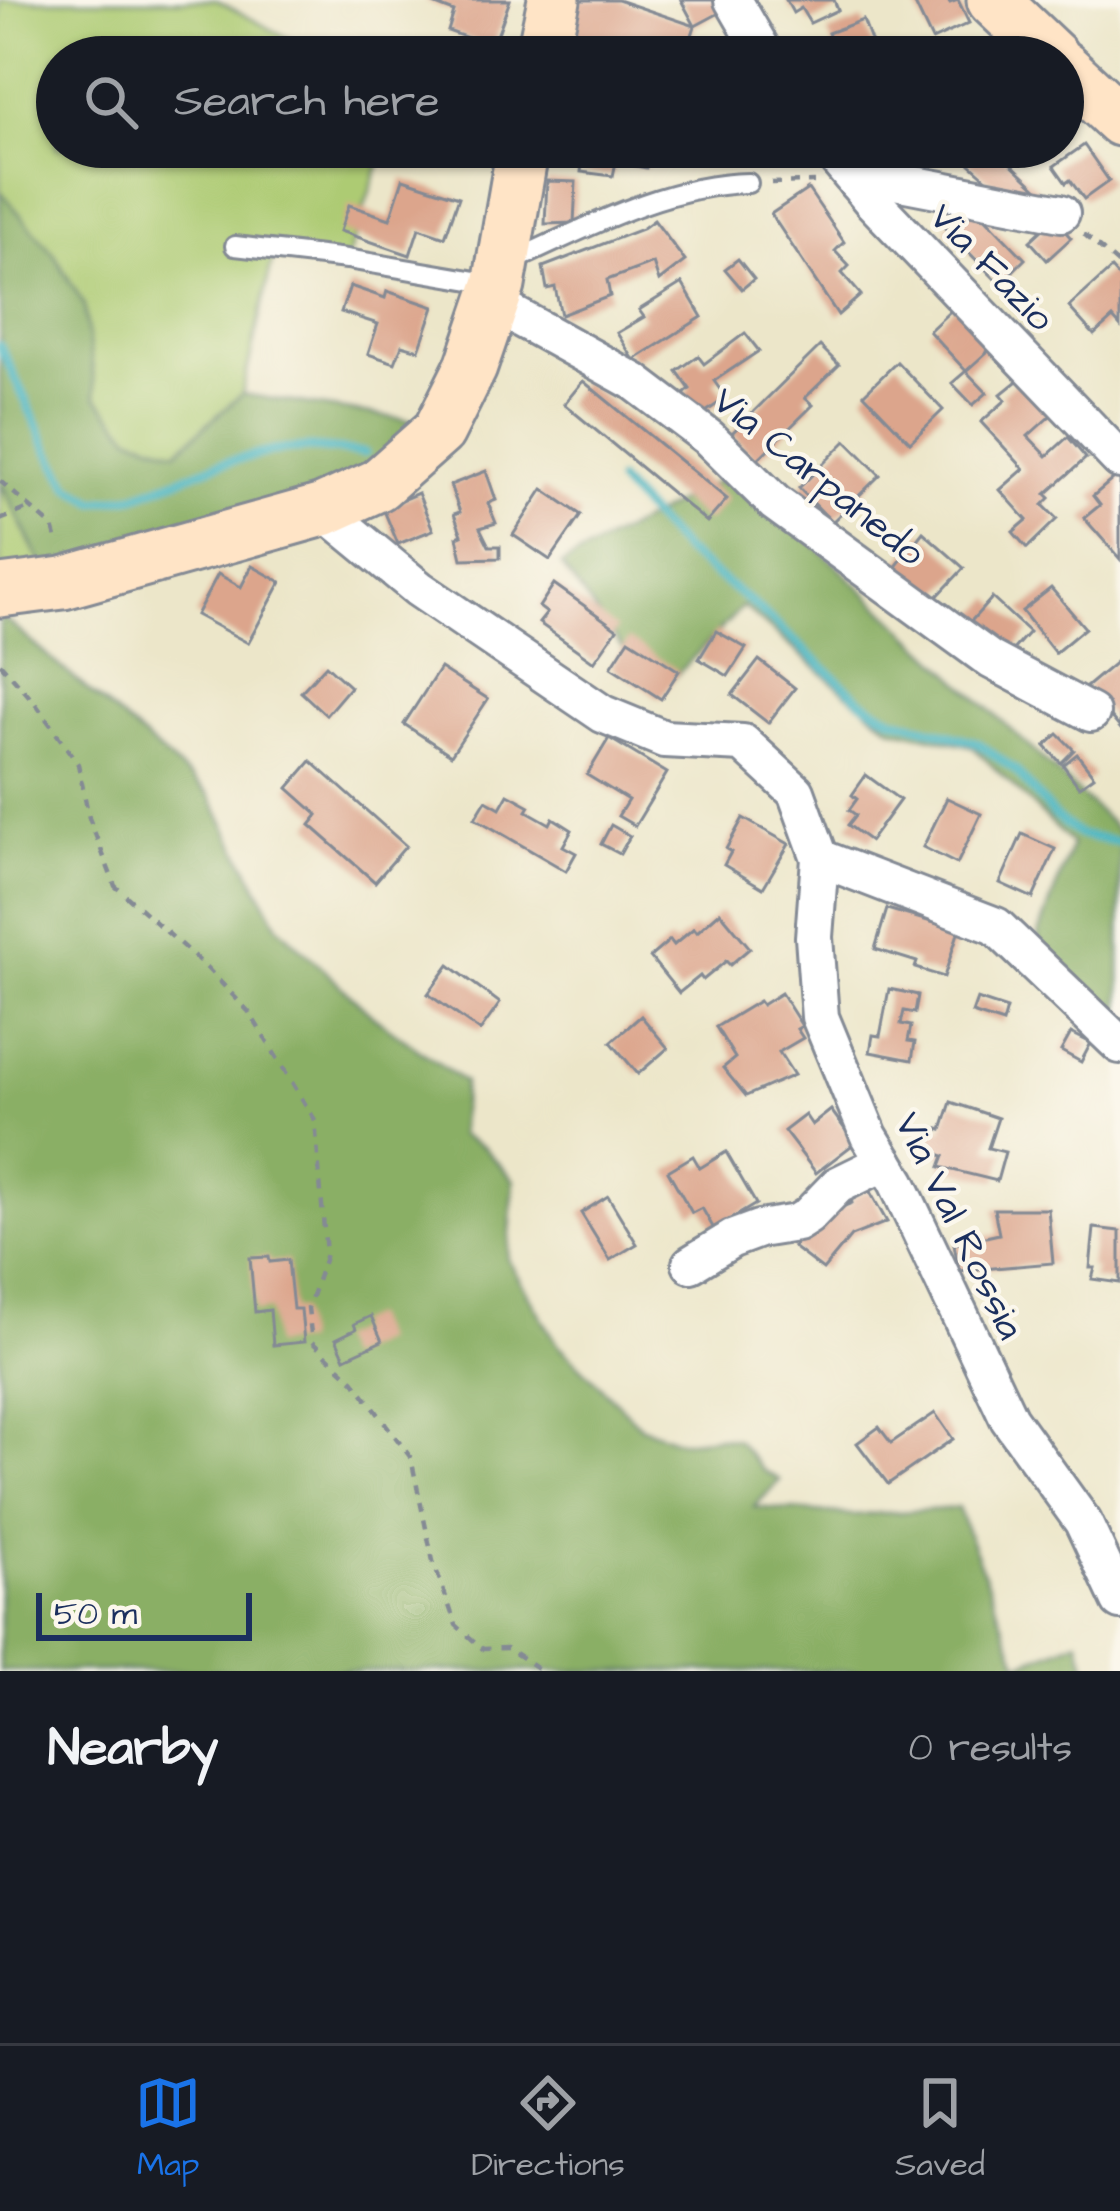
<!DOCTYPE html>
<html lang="en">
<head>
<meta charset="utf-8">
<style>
  :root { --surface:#171b24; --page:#20242c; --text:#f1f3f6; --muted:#9ea1a6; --line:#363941; --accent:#1a73e8 }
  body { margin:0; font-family:"Architects Daughter",sans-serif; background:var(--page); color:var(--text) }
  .scale { position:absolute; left:36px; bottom:30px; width:216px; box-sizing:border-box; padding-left:12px; border:6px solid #1b2f5e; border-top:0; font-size:33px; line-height:42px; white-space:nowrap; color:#1b2f5e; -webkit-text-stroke:9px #fbf7ec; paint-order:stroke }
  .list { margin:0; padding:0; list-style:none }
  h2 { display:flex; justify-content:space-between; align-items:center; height:156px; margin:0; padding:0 48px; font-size:51px }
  h2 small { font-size:39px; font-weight:400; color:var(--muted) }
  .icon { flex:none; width:66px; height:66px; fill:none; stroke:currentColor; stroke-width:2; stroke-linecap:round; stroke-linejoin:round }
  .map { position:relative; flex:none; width:1120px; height:1671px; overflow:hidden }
  .search { position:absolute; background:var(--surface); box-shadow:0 3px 9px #0004; left:36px; right:36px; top:36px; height:132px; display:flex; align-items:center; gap:30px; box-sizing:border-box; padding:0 42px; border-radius:66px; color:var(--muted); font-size:45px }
  .sheet { height:372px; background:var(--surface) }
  nav { display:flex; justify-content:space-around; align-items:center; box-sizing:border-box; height:168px; border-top:3px solid var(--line); background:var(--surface); font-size:33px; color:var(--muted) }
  nav a { display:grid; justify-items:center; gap:6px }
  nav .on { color:var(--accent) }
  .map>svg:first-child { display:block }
</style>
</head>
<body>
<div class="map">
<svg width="1120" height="1671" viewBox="0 0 1120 1671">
  <rect width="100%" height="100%" fill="#fbf7ec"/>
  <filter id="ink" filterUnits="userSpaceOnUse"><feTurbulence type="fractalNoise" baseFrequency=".00833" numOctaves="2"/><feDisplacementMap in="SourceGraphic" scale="24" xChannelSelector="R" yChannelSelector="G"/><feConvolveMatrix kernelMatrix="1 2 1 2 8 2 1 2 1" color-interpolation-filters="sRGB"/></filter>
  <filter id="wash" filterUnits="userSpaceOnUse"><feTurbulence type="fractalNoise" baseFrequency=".004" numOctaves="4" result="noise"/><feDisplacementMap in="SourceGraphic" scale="48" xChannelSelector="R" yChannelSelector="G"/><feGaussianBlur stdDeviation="2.7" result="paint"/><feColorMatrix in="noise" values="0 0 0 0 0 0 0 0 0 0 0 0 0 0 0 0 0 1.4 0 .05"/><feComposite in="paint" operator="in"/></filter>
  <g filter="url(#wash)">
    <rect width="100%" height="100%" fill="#ece6c9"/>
    <g fill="#adcb73" stroke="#647d68" stroke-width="3">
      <polygon points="0,0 216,0 314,52 284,43 282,57 57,57 57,147 385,147 344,268 273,257 242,394 177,451 132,437 96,397 84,305 54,254 0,191"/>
      <polygon points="0,481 0,482 53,586 0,587"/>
    </g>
    <g fill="#8aaf65" stroke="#526f62" stroke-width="3">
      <polygon points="0,191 54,254 84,305 96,397 132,437 177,451 242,394 428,423 361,484 53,586 0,481"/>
      <polygon points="736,471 1120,832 1120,1016 1033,950 1072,844 972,746 892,728 839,687 743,606 657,695 561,565"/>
      <polygon points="0,615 209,794 278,926 374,1017 464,1082 459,1135 484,1148 514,1180 508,1260 557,1343 642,1427 680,1441 718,1437 737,1440 762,1470 780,1480 754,1507 854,1515 958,1508 1019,1664 1079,1640 1088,1671 0,1671"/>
    </g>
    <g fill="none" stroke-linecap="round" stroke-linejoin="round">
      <g stroke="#46b4c0" stroke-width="9">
        <polyline points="0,346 50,453 70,487 96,502 135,496 218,464 278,450 311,448 365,453"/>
        <polyline points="618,482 685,552 755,606 863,702 892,718 976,742 1015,770 1054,816 1079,835 1120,842"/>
      </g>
    </g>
    <g id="blocks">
      <g fill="#dca58c">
        <polygon points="423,0 510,0 493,47 448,31 454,12"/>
        <polygon points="566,0 618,0 695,26 688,48 675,44 670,57 550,57"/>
        <polygon points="681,0 717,0 723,11 695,26"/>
        <polygon points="786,0 834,0 838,10 810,23 801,8 793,13"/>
        <polygon points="913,0 948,0 950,3 958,0 969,23 932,40"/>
        <polygon points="863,20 874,49 853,57 837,57 828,33"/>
        <polygon points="1084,145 1109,181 1084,199 1070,180 1066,183 1054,166"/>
        <polygon points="584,147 651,147 646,168 616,162 613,176 581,172"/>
        <polygon points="787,147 820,147 832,167 806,170"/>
        <polygon points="951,147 993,147 1039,190 1034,195 988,180"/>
        <polygon points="403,179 459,197 445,237 419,228 410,255 340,231 349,205 390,219"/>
        <polygon points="547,181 576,182 574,223 545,224"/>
        <polygon points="808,189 844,242 835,251 849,266 842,273 861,295 838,315 771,214"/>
        <polygon points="971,203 1025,259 1000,284 945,228"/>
        <polygon points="1054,219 1071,238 1047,260 1030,241"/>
        <polygon points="654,220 685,261 659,281 653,263 607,280 610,296 561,315 555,287 547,289 543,267 642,229"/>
        <polygon points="738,259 754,279 742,289 725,269"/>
        <polygon points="1111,269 1120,279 1120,326 1113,318 1094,335 1069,307"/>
        <polygon points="682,283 702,317 634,360 617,333 644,317 639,310"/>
        <polygon points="350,286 385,298 387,291 434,307 419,350 402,345 395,363 368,354 378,324 341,312"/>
        <polygon points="959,303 996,344 966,371 929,331"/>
        <polygon points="745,333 759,351 714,381 726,398 700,416 684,394 690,389 677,371 698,356 704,364"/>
        <polygon points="820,346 839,365 805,398 813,405 757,460 731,434"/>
        <polygon points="897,362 943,410 910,442 864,394"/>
        <polygon points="966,371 987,393 973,405 952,383"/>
        <polygon points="1027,373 1059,408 1028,436 1047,456 1068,437 1086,458 1046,494 1050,498 1043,505 1057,519 1027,548 1013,532 1027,520 1000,490 1024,469 981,422 1006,400 1001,394"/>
        <polygon points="583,381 727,499 707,522 564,404"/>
        <polygon points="846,441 880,475 832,522 799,488"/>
        <polygon points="486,471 496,500 488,503 496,523 480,528 489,546 500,546 500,558 462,559 457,537 462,535 454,514 460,512 450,485"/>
        <polygon points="1120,473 1120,559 1084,518 1100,505 1093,496"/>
        <polygon points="543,489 581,515 550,560 513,535"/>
        <polygon points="418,493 433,530 398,544 383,508"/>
        <polygon points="923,532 964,568 931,603 894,569"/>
        <polygon points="252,566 281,582 248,643 196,615 218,574 241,587"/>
        <polygon points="554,584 617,629 594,662 539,623 547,613 539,607"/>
        <polygon points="1051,588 1085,628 1055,653 1022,611"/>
        <polygon points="992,598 1029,632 1001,663 964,629"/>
        <polygon points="716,631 746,648 728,676 699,659"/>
        <polygon points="629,639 679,671 661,699 611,667"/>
        <polygon points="759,660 795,688 768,723 732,695"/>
        <polygon points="1117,661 1120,664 1120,728 1086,687"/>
        <polygon points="326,665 350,687 326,715 301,692"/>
        <polygon points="440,668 488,699 451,755 404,724"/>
        <polygon points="1058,734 1074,750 1061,763 1045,746"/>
        <polygon points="609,738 667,773 635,826 618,816 628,800 587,775"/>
        <polygon points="1077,754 1094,776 1079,787 1063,765"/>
        <polygon points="311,761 406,846 375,882 310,825 318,815 288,788"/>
        <polygon points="866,775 900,800 870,841 848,825 856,815 849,810 857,799 852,795"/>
        <polygon points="508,794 530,806 527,811 550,824 553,818 572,830 563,846 576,853 566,871 475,818 486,800 500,808"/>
        <polygon points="947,798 981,814 957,864 923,847"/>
        <polygon points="743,818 789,844 763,888 724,865 731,852 726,849"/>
        <polygon points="611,825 630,836 620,854 601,844"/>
        <polygon points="1022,834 1055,849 1033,898 1000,883"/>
        <polygon points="887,909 959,930 944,977 915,968 917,962 875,949"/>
        <polygon points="720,912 750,948 730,965 726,961 703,980 700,976 679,993 650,957 670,940 674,945 694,928 697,932"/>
        <polygon points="449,965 500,1003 480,1031 428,994"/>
        <polygon points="889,989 918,995 915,1013 904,1011 901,1024 911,1026 908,1041 915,1042 912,1060 870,1052 873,1035 880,1036"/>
        <polygon points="781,993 802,1026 797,1029 803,1038 779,1052 794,1075 746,1096 723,1068 735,1058 716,1027 759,1001 762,1005"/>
        <polygon points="977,999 1007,1009 1003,1023 972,1013"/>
        <polygon points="641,1016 668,1048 638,1074 611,1042"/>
        <polygon points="1071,1033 1091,1043 1081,1062 1061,1051"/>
        <polygon points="951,1102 998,1118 988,1148 1005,1152 997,1181 940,1167 944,1156 925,1150 933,1127 942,1130"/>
        <polygon points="831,1110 855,1143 816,1173 784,1131 805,1115 812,1125"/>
        <polygon points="726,1152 756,1204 714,1229 702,1208 692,1213 668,1171 693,1156 700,1168"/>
        <polygon points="869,1190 887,1222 851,1236 823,1270 793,1247 810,1226 832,1211 852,1203 851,1198"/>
        <polygon points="608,1196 637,1244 610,1260 581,1213"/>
        <polygon points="994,1209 1048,1209 1053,1263 959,1271 954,1244 999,1234"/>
        <polygon points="1094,1228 1120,1231 1120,1283 1092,1279 1095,1268 1090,1268"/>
        <polygon points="269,1257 270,1262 288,1260 293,1309 301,1309 304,1342 273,1345 270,1310 255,1312 250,1258"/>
        <polygon points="371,1316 382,1341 345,1358 336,1339 356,1329 354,1324"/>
        <polygon points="935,1413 953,1439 888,1484 857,1443 879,1427 891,1443"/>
      </g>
    </g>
  </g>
  <g filter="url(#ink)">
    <use href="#blocks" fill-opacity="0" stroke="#848a94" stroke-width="3"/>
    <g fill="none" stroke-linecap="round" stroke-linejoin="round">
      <defs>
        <g id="lane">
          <polyline points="235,246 347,259 494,284"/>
          <path d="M513 261C588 227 664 185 748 183"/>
        </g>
        <g id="street">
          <polyline points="733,0 766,57"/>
          <polyline points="827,147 872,201 1120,460"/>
          <polyline points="856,182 890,180 1061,213"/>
          <polyline points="494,304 635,382 709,438 775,503 991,660 1091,713"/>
          <polyline points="323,510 419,589 603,714 664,739 743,743 796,792 820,858 814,937 820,1017 869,1136 897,1182 1009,1419 1083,1522 1120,1601"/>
          <polyline points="820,858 996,926 1120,1045"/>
          <polyline points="691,1264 732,1239 759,1229 797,1223 808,1216 838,1185 885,1162"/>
        </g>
        <g id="secondary">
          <polyline points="993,0 1053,57"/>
          <polyline points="542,57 554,0"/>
          <polyline points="1063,67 1120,120"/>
          <polyline points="0,591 63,583 323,510 378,485 439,431 471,367 499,285 523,147"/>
        </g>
      </defs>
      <use href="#lane" stroke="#848a94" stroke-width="24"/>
      <use href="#street" stroke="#848a94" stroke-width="42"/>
      <use href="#secondary" stroke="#848a94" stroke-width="57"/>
      <g stroke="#848a94" stroke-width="4.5" stroke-dasharray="9 9" stroke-linecap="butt">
        <polyline points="771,183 814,182"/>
        <polyline points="1084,234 1120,266"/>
        <polyline points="0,481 53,527 57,541"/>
        <polyline points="0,520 29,508"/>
        <polyline points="0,663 35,703 78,764 89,818 115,886 205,966 249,1012 315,1120 326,1254 308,1308 312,1342 354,1381 411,1458 433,1561 456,1625 483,1649 507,1648 542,1671"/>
      </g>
      <use href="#lane" stroke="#fff" stroke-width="18"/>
      <use href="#street" stroke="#fff" stroke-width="36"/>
      <use href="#secondary" stroke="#ffe4c6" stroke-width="51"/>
    </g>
  </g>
  <g text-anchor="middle" stroke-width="9" stroke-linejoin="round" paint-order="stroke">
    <g font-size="39" fill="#1b2f5e" stroke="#fbf7ec">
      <text transform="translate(993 266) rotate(46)" y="14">Via Fazio</text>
      <text transform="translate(820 475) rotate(39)" y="14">Via Carpanedo</text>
      <text transform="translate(961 1225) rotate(64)" y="14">Via Val Rossia</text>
    </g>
  </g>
</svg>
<div class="scale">50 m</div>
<div class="search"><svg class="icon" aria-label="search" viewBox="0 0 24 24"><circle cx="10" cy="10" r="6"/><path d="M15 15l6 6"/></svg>Search here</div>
</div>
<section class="sheet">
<h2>Nearby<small>0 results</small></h2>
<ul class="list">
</ul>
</section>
<nav>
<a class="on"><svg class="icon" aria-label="map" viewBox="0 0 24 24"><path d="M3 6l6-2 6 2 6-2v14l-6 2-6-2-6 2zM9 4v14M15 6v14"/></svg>Map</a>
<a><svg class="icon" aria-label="directions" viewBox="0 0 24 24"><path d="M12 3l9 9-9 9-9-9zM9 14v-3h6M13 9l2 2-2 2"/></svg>Directions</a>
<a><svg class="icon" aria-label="saved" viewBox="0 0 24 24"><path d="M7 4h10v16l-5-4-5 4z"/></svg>Saved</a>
</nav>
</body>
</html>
